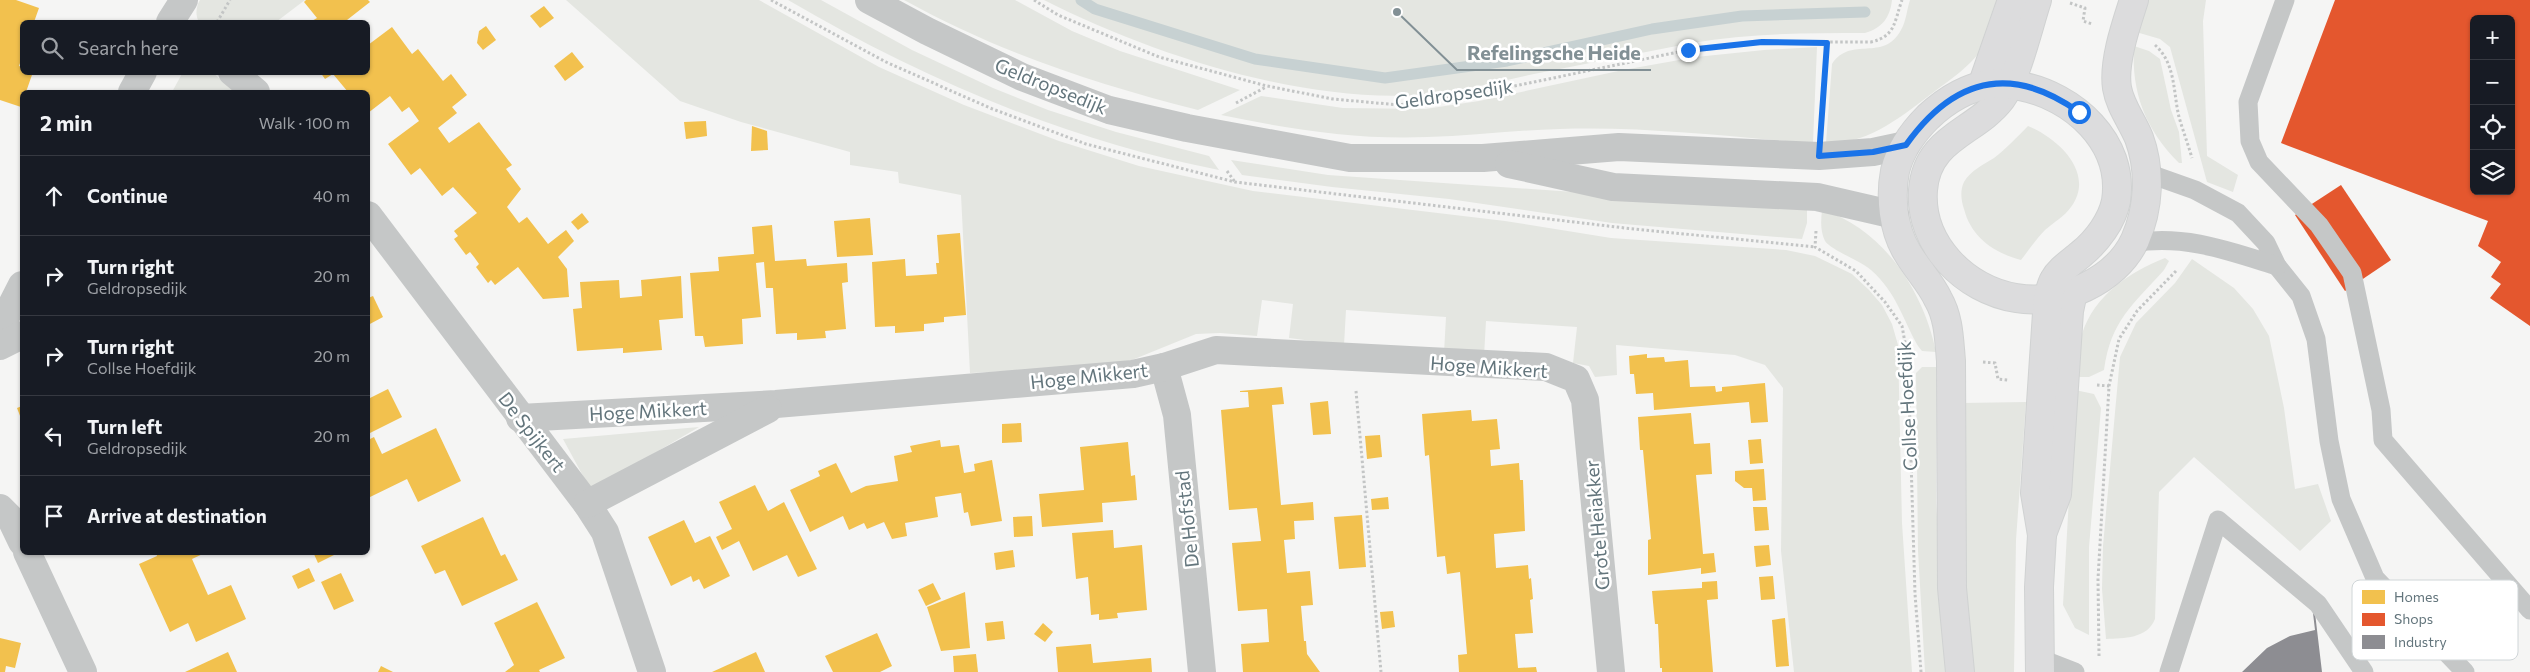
<!DOCTYPE html>
<html lang="en">
<head>
<meta charset="utf-8">
<style>
  :root { --surface:#171b24; --page:#242831; --text:#f1f3f6; --muted:#9ea1a6; --line:#363941 }
  body { margin:0; font-family:Commissioner,sans-serif; background:var(--page); color:var(--text) }
  .controls { position:absolute; right:15px; top:15px; display:grid; overflow:hidden; border-radius:8px; box-shadow:0 1px 4px #0004 }
  .controls button { width:45px; height:45px; display:grid; place-items:center; padding:0; border:0; border-bottom:1px solid var(--line); background:var(--surface); color:var(--text); font:25px sans-serif }
  .stop { position:absolute; width:15px; height:15px; margin:-11px; border:4px solid #1a73e8; border-radius:50%; background:#fff }
  .stop.end { background:#1a73e8; border-color:#fff; box-shadow:0 1px 5px #0008 }
  .list { margin:0; padding:0; list-style:none }
  h2 { display:flex; justify-content:space-between; align-items:center; height:65px; margin:0; padding:0 20px; font-size:21px }
  h2 small { font-size:16px; font-weight:400; color:var(--muted) }
  .list li { display:grid; grid-template-columns:32px 1fr auto; gap:15px; align-items:center; box-sizing:border-box; height:80px; padding:0 20px; border-top:1px solid var(--line) }
  .list b { display:block; font-size:19px; white-space:nowrap }
  .list p { margin:0; font-size:16px; white-space:nowrap; color:var(--muted) }
  .list em { font-size:16px; font-style:normal; color:var(--muted) }
  .icon { flex:none; width:28px; height:28px; fill:none; stroke:currentColor; stroke-width:2; stroke-linecap:round; stroke-linejoin:round }
  .map { position:relative; flex:none; width:2530px; height:672px; overflow:hidden }
  .search { position:absolute; background:var(--surface); box-shadow:0 1px 4px #0004; left:20px; top:20px; width:350px; height:55px; display:flex; align-items:center; gap:12px; box-sizing:border-box; padding:0 18px; border-radius:8px; color:var(--muted); font-size:19px }
  .panel { position:absolute; background:var(--surface); box-shadow:0 1px 4px #0004; left:20px; top:90px; width:350px; height:465px; border-radius:8px }
  .map>svg:first-child { display:block }
</style>
</head>
<body>
<div class="map">
<svg width="2530" height="672" viewBox="0 0 2530 672">
  <rect width="100%" height="100%" fill="#f5f5f4"/>
  <g fill="#e4e6e1">
    <path d="M200 0H305L276 22H199C195 16 196 6 200 0Z"/>
    <polygon points="566,0 759,0 879,67 964,105 1059,141 1139,166 1253,191 1505,221 1611,238 1786,250 1815,256 1852,274 1869,290 1882,305 1892,324 1898,345 1902,523 1912,672 1794,672 1781,551 1783,388 1765,365 1735,355 1616,345 1617,375 1595,377 1589,366 1573,363 1577,327 1486,321 1484,356 1444,353 1446,317 1346,310 1344,345 1289,338 1293,304 1262,300 1257,336 1220,333 1196,334 1132,360 1101,366 970,373 961,195 899,183 898,172 850,165 850,152 741,122 680,101"/>
    <path d="M788 0H821L912 50 993 88 1048 110 1116 132 1209 156 1219 170C1067 141 921 78 788 0Z"/>
    <path d="M904 0H1015L1072 31 1120 51 1240 90 1198 110C1095 84 998 52 904 0Z"/>
    <path d="M1044 0H1892C1890 18 1882 28 1865 33 1808 33 1749 33 1692 43 1639 53 1587 64 1534 74 1496 82 1457 93 1417 95 1297 102 1151 54 1044 0Z"/>
    <path d="M1910 0H1999C1994 15 1990 37 1981 50 1969 67 1951 79 1935 91 1903 115 1869 145 1826 143L1832 64C1851 35 1883 63 1901 30 1906 22 1907 9 1910 0Z"/>
    <polygon points="2145,0 2206,0 2203,21 2207,156 2238,175 2233,192 2207,182 2170,47 2160,39 2136,32"/>
    <path d="M2134 46 2149 51 2160 59 2171 110 2179 132 2182 163H2179C2146 130 2131 93 2134 46Z"/>
    <path d="M1817 47 1813 143C1730 137 1643 126 1560 129 1516 130 1472 136 1427 137 1358 140 1289 129 1221 115L1261 96 1343 108 1425 109 1479 101 1623 70 1696 57 1764 50Z"/>
    <polygon points="183,72 213,73 235,92 172,92"/>
    <path d="M2028 126C2058 138 2096 173 2071 207 2064 217 2054 222 2045 230 2036 239 2029 250 2021 260 1994 253 1971 237 1964 209 1961 200 1960 190 1964 182 1971 170 1983 165 1994 158 2006 149 2017 137 2028 126Z"/>
    <polygon points="1231,160 1328,175 1807,208 1807,223 1802,239 1612,223 1449,199 1332,187 1242,175"/>
    <path d="M1822 210C1883 228 1924 292 1936 352L1922 351 1918 346C1902 318 1897 293 1871 270 1860 260 1832 251 1825 241 1820 231 1821 220 1822 210Z"/>
    <path d="M2165 258 2169 261 2164 270C2132 306 2111 320 2104 370L2089 377H2076C2078 363 2077 347 2082 334 2094 296 2129 272 2165 258Z"/>
    <path d="M2192 259 2234 288 2253 309 2269 336 2284 408 2295 489 2318 484 2331 521 2300 551 2194 457 2159 492 2155 619C2147 639 2124 638 2106 639L2102 589 2103 546 2120 357 2136 323 2175 283Z"/>
    <polygon points="1922,367 1937,367 1936,502 1948,672 1925,672 1918,551 1916,373"/>
    <polygon points="2075,390 2094,394 2101,408 2089,547 2089,635 2075,628 2063,605"/>
    <polygon points="2026,402 2016,540 2014,672 1970,672 1962,523 1962,403"/>
    <polygon points="699,427 600,485 589,487 563,439"/>
  </g>
  <g fill="#f2c14e">
    <polygon points="0,0 16,0 39,8 34,22 22,22 22,57 19,66 22,67 22,72 33,72 26,92 22,92 21,107 0,100"/>
    <polygon points="306,0 368,0 370,2 347,20 349,22 310,22 317,18 304,2"/>
    <polygon points="544,6 554,18 540,28 530,16"/>
    <polygon points="486,26 496,40 483,50 477,43 479,31"/>
    <polygon points="392,27 412,54 418,49 443,81 451,74 467,95 452,107 457,113 438,128 449,143 479,122 512,165 506,169 521,189 507,207 519,223 527,217 548,244 566,230 574,241 558,257 567,269 569,297 543,299 518,267 495,285 491,280 488,283 476,267 479,264 474,257 470,252 466,255 454,239 458,236 454,231 477,213 453,187 442,196 420,168 411,175 388,144 419,121 409,107 402,112 390,96 368,113 368,92 348,92 333,74 325,79 320,72 368,72 368,45"/>
    <polygon points="572,52 584,67 565,81 554,66"/>
    <polygon points="706,121 707,136 686,139 684,122"/>
    <polygon points="752,126 767,131 768,150 751,151"/>
    <polygon points="582,213 589,222 578,230 571,222"/>
    <polygon points="870,218 873,255 837,257 834,221"/>
    <polygon points="772,225 775,261 806,259 807,266 847,263 848,282 842,283 846,329 825,331 826,338 797,340 797,333 776,334 773,288 766,288 764,262 756,263 761,317 742,319 743,344 705,347 703,336 695,336 690,273 719,271 718,257 754,254 752,227"/>
    <polygon points="960,233 966,315 944,317 944,322 924,324 924,331 895,333 895,326 875,327 872,262 905,259 906,276 937,274 936,263 939,263 937,235"/>
    <polygon points="681,276 683,318 659,320 662,350 623,353 623,348 577,351 573,309 582,308 580,282 619,280 620,298 642,296 641,280"/>
    <polygon points="373,296 383,317 368,325 368,298"/>
    <polygon points="1647,354 1647,358 1664,357 1665,362 1688,360 1690,387 1715,386 1716,392 1722,391 1722,387 1765,383 1768,422 1751,423 1749,402 1654,410 1653,393 1636,394 1634,374 1630,374 1629,356"/>
    <polygon points="1282,387 1284,404 1272,405 1281,505 1313,502 1314,520 1294,521 1295,539 1284,540 1287,573 1310,571 1313,605 1301,606 1304,641 1306,641 1307,654 1320,672 1243,672 1241,644 1269,642 1267,609 1238,611 1232,543 1261,541 1257,508 1229,510 1221,410 1249,407 1248,392 1240,392 1240,391"/>
    <polygon points="388,389 402,417 368,434 368,399"/>
    <polygon points="1328,401 1331,434 1313,435 1310,403"/>
    <polygon points="22,406 22,421 17,408"/>
    <polygon points="1471,410 1472,421 1497,419 1500,449 1490,450 1491,466 1519,463 1520,480 1523,480 1525,531 1494,534 1496,568 1528,565 1529,579 1531,578 1533,599 1530,600 1533,633 1515,634 1518,668 1536,667 1537,672 1459,672 1458,655 1467,654 1460,572 1447,574 1445,556 1437,557 1429,455 1425,456 1422,414"/>
    <polygon points="1691,413 1694,444 1710,443 1712,474 1696,475 1703,554 1714,553 1716,572 1701,574 1701,568 1648,575 1648,540 1651,539 1643,450 1640,450 1638,417"/>
    <polygon points="1021,423 1022,442 1002,443 1002,424"/>
    <polygon points="436,428 461,481 418,502 407,479 368,498 368,440 374,437 382,454"/>
    <polygon points="1380,435 1382,457 1367,459 1365,436"/>
    <polygon points="1761,439 1763,463 1750,464 1748,440"/>
    <polygon points="940,440 941,447 959,445 964,473 975,471 974,464 992,460 1002,521 971,526 968,512 964,513 961,493 935,497 938,517 905,523 907,536 892,539 884,522 867,529 864,523 849,530 843,516 810,532 790,490 820,476 818,471 836,463 851,493 866,486 898,481 894,456 912,452 910,446"/>
    <polygon points="1128,442 1131,476 1135,475 1137,500 1102,503 1103,522 1042,527 1039,494 1084,490 1080,447"/>
    <polygon points="1764,469 1766,500 1753,501 1752,488 1744,488 1735,481 1735,471"/>
    <polygon points="755,485 768,511 784,502 817,569 798,577 787,555 753,571 739,541 722,550 716,537 732,529 719,502"/>
    <polygon points="1388,497 1389,509 1372,510 1371,499"/>
    <polygon points="1753,507 1767,507 1769,530 1755,531"/>
    <polygon points="1362,515 1366,567 1339,569 1334,517"/>
    <polygon points="1032,516 1033,536 1014,537 1013,517"/>
    <polygon points="483,517 501,556 505,554 518,580 462,606 445,570 435,574 421,546"/>
    <polygon points="684,520 695,543 710,536 730,576 704,589 699,579 693,582 691,576 671,586 648,537"/>
    <polygon points="1113,530 1114,548 1142,545 1147,610 1117,613 1118,618 1099,620 1099,614 1091,615 1088,577 1076,579 1072,533"/>
    <polygon points="1769,545 1771,565 1756,567 1754,546"/>
    <polygon points="1013,550 1015,567 996,570 994,553"/>
    <polygon points="156,552 207,552 192,559 208,595 231,585 246,619 196,642 188,623 170,632 139,564 157,556"/>
    <polygon points="313,552 333,552 334,555 318,563"/>
    <polygon points="309,568 315,581 298,589 292,576"/>
    <polygon points="341,573 354,601 334,610 321,582"/>
    <polygon points="1773,576 1775,599 1761,600 1759,577"/>
    <polygon points="1717,581 1718,599 1707,600 1713,672 1662,672 1662,668 1660,668 1658,624 1655,624 1652,591 1702,588 1702,582"/>
    <polygon points="933,583 941,599 926,606 918,590"/>
    <polygon points="965,592 970,648 941,651 927,607"/>
    <polygon points="537,602 565,658 539,670 540,672 505,672 514,665 494,623"/>
    <polygon points="1393,611 1395,627 1382,629 1380,612"/>
    <polygon points="1785,618 1789,666 1776,667 1772,620"/>
    <polygon points="1003,621 1005,639 987,641 985,623"/>
    <polygon points="1043,623 1053,632 1045,642 1034,634"/>
    <polygon points="877,633 892,666 880,672 833,672 825,656"/>
    <polygon points="0,638 21,643 15,668 6,666 5,672 0,672"/>
    <polygon points="1091,644 1093,663 1151,658 1152,672 1058,672 1056,647"/>
    <polygon points="228,652 237,672 185,672"/>
    <polygon points="756,652 765,672 712,672"/>
    <polygon points="976,654 978,672 954,672 953,656"/>
    <polygon points="381,666 393,672 378,672"/>
  </g>
  <g fill="#e4572e" fill-rule="evenodd">
    <path d="M2335 0H2530V326L2490 298 2501 284 2491 277 2501 262 2478 246 2488 221 2281 143ZM2474 19H2511V191H2474Z"/>
    <polygon points="2341,185 2391,260 2345,291 2295,215"/>
  </g>
  <polygon fill="#8d8d92" points="2313,613 2315,613 2322,672 2242,672 2267,648 2290,636 2315,630"/>
  <g fill="none" stroke-linecap="round" stroke-linejoin="round">
    <polyline stroke="#c7d1d2" stroke-width="11" points="1081,0 1095,9 1255,59 1385,78 1507,61 1652,29 1742,16 1865,12"/>
    <defs>
      <g id="secondary">
        <path d="M2037 0C2028 27 2017 77 2001 99 1975 133 1927 137 1923 190 1919 244 1965 290 2016 298 2060 306 2116 281 2135 240 2149 208 2151 171 2139 138 2132 121 2120 106 2117 88 2113 62 2126 25 2134 0"/>
        <polyline points="1982,86 2012,0"/>
        <polyline points="2042,534 2057,494 2069,311 2073,292"/>
        <path d="M1960 672 1952 588 1951 361C1949 339 1949 318 1938 299 1930 282 1916 268 1907 252 1893 229 1890 197 1895 171 1900 150 1913 132 1928 117 1946 100 1965 88 1990 84 2000 82 2010 84 2020 86 2073 96 2125 142 2116 201 2112 221 2097 241 2081 254 2072 262 2060 269 2054 280 2051 285 2050 292 2048 298L2035 493 2042 535 2039 587 2040 672"/>
      </g>
    </defs>
    <use href="#secondary" stroke="#d0d2d2" stroke-width="30"/>
    <g stroke="#c3c5c5" stroke-width="3" stroke-dasharray="2.5 2.5" stroke-linecap="butt">
      <polyline points="771,0 886,62 990,108 1086,144 1235,182 1625,228 1815,247"/>
      <path d="M1034 0 1058 15 1159 57 1267 86 1333 99 1399 105 1481 93 1688 50 1763 42H1871C1896 36 1894 22 1902 0"/>
      <polyline points="2070,3 2085,8 2083,21 2092,24"/>
      <polyline points="217,22 230,0"/>
      <path d="M2155 45C2176 64 2173 92 2179 117 2183 131 2188 144 2192 158"/>
      <polyline points="1236,103 1266,87"/>
      <polyline points="1822,122 1827,43"/>
      <polyline points="1227,171 1235,182"/>
      <polyline points="1816,231 1815,247 1856,271 1885,302 1902,326 1908,359 1915,594 1921,672"/>
      <polyline points="1983,362 1995,363 1998,379 2008,380"/>
      <polyline points="2097,385 2109,386"/>
      <polyline points="1356,391 1381,672"/>
      <polyline points="2099,656 2098,579 2109,386 2119,339 2137,311 2177,270"/>
    </g>
    <g stroke="#c5c7c7" stroke-width="19">
      <polyline points="2285,0 2248,102 2250,141 2259,162 2319,225 2352,273 2381,410 2383,440 2530,610"/>
      <polyline points="2147,173 2195,190 2238,213 2266,243 2277,266 2301,296 2316,339 2329,441 2341,499 2375,578 2465,672"/>
      <path d="M2133 243C2184 234 2229 251 2277 266"/>
      <polyline points="2039,658 2075,672"/>
      <polyline points="2169,672 2218,520 2318,604 2364,672"/>
    </g>
    <g stroke="#c5c7c7" stroke-width="28">
      <polyline points="170,22 184,0"/>
      <polyline points="232,72 256,92"/>
      <polyline points="132,92 143,72"/>
      <polyline points="368,215 587,504 605,532 652,672"/>
      <polyline points="0,328 22,285"/>
      <polyline points="0,346 22,335"/>
      <polyline points="1164,367 1177,415 1202,672"/>
      <polyline points="520,418 776,404 1133,374 1164,367 1216,350 1546,367 1576,379 1585,400 1611,672"/>
      <polyline points="587,504 768,409"/>
      <polyline points="0,508 11,519 22,542"/>
      <polyline points="27,552 83,672"/>
    </g>
    <g stroke="#c5c7c7" stroke-width="28">
      <polyline points="869,0 927,31 1022,77 1109,110 1187,128 1350,158 1483,158 1619,147 1819,156 1873,152 1906,145"/>
      <polyline points="1509,164 1613,187 1817,197 1895,215"/>
    </g>
    <use href="#secondary" stroke="#dcdcdd" stroke-width="28"/>
  </g>
  <g fill="none" stroke-linecap="round" stroke-linejoin="round">
    <path stroke="#1a73e8" stroke-width="6" d="M1688 50 1762 42 1827 43 1819 156 1873 152 1906 145C1953 79 2010 63 2079 112"/>
  </g>
  <g text-anchor="middle" stroke-width="5" stroke-linejoin="round" paint-order="stroke">
    <g font-size="19" fill="#63757c" stroke="#fff">
      <text transform="translate(1051 86) rotate(22)" y="7">Geldropsedijk</text>
      <text transform="translate(1454 94) rotate(-8)" y="7">Geldropsedijk</text>
      <text transform="translate(1489 367) rotate(4)" y="7">Hoge Mikkert</text>
      <text transform="translate(1089 376) rotate(-6)" y="7">Hoge Mikkert</text>
      <text transform="translate(1907 406) rotate(-93)" y="7">Collse Hoefdijk</text>
      <text transform="translate(648 411) rotate(-3)" y="7">Hoge Mikkert</text>
      <text transform="translate(532 432) rotate(52)" y="7">De Spijkert</text>
      <text transform="translate(1187 519) rotate(-96)" y="7">De Hofstad</text>
      <text transform="translate(1597 525) rotate(-95)" y="7">Grote Heiakker</text>
    </g>
  </g>
  <rect x="2352" y="580" width="166" height="80" rx="8" fill="#fff" stroke="#d0d6d8" stroke-width="1"/>
  <rect x="2362" y="590" width="23" height="14" fill="#f2c14e"/>
  <rect x="2362" y="613" width="23" height="13" fill="#e4572e"/>
  <rect x="2362" y="635" width="23" height="14" fill="#8d8d92"/>
  <g font-size="14" fill="#63757c">
    <text x="2394" y="602">Homes</text>
    <text x="2394" y="624">Shops</text>
    <text x="2394" y="647">Industry</text>
  </g>
  <path fill="none" stroke="#829095" stroke-width="2" d="M1397 12L1457 70H1651"/>
  <circle fill="#829095" stroke="#fff" stroke-width="2" cx="1397" cy="12" r="5"/>
  <g font-size="20" text-anchor="middle" font-weight="bold" fill="#829095" stroke="#fff" stroke-width="5" stroke-linejoin="round" paint-order="stroke">
    <text x="1554" y="60">Refelingsche Heide</text>
  </g>
</svg>
<div class="controls">
<button>+</button>
<button>−</button>
<button><svg class="icon" aria-label="locate" viewBox="0 0 24 24"><circle cx="12" cy="12" r="6"/><path d="M12 2v4M12 18v4M2 12h4M18 12h4"/></svg></button>
<button><svg class="icon" aria-label="layers" viewBox="0 0 24 24"><path d="M12 4l9 5-9 5-9-5zM3 14l9 5 9-5"/></svg></button>
</div>
<div class="stop" style="left:2079px;top:112px"></div>
<div class="stop end" style="left:1688px;top:50px"></div>
<div class="search"><svg class="icon" aria-label="search" viewBox="0 0 24 24"><circle cx="10" cy="10" r="6"/><path d="M15 15l6 6"/></svg>Search here</div>
<section class="panel">
<h2>2 min<small>Walk · 100 m</small></h2>
<ul class="list">
<li><svg class="icon" aria-label="ahead" viewBox="0 0 24 24"><path d="M12 20V5M6 11l6-6 6 6"/></svg><div><b>Continue</b></div><em>40 m</em></li>
<li><svg class="icon" aria-label="right" viewBox="0 0 24 24"><path d="M7 20v-9h11M14 6l5 5-5 5"/></svg><div><b>Turn right</b><p>Geldropsedijk</p></div><em>20 m</em></li>
<li><svg class="icon" aria-label="right" viewBox="0 0 24 24"><path d="M7 20v-9h11M14 6l5 5-5 5"/></svg><div><b>Turn right</b><p>Collse Hoefdijk</p></div><em>20 m</em></li>
<li><svg class="icon" aria-label="left" viewBox="0 0 24 24"><path d="M17 20v-9H6M10 6l-5 5 5 5"/></svg><div><b>Turn left</b><p>Geldropsedijk</p></div><em>20 m</em></li>
<li><svg class="icon" aria-label="arrive" viewBox="0 0 24 24"><path d="M6 21V4h12l-3 4 3 4H6"/></svg><div><b>Arrive at destination</b></div></li>
</ul>
</section>
</div>
</body>
</html>
